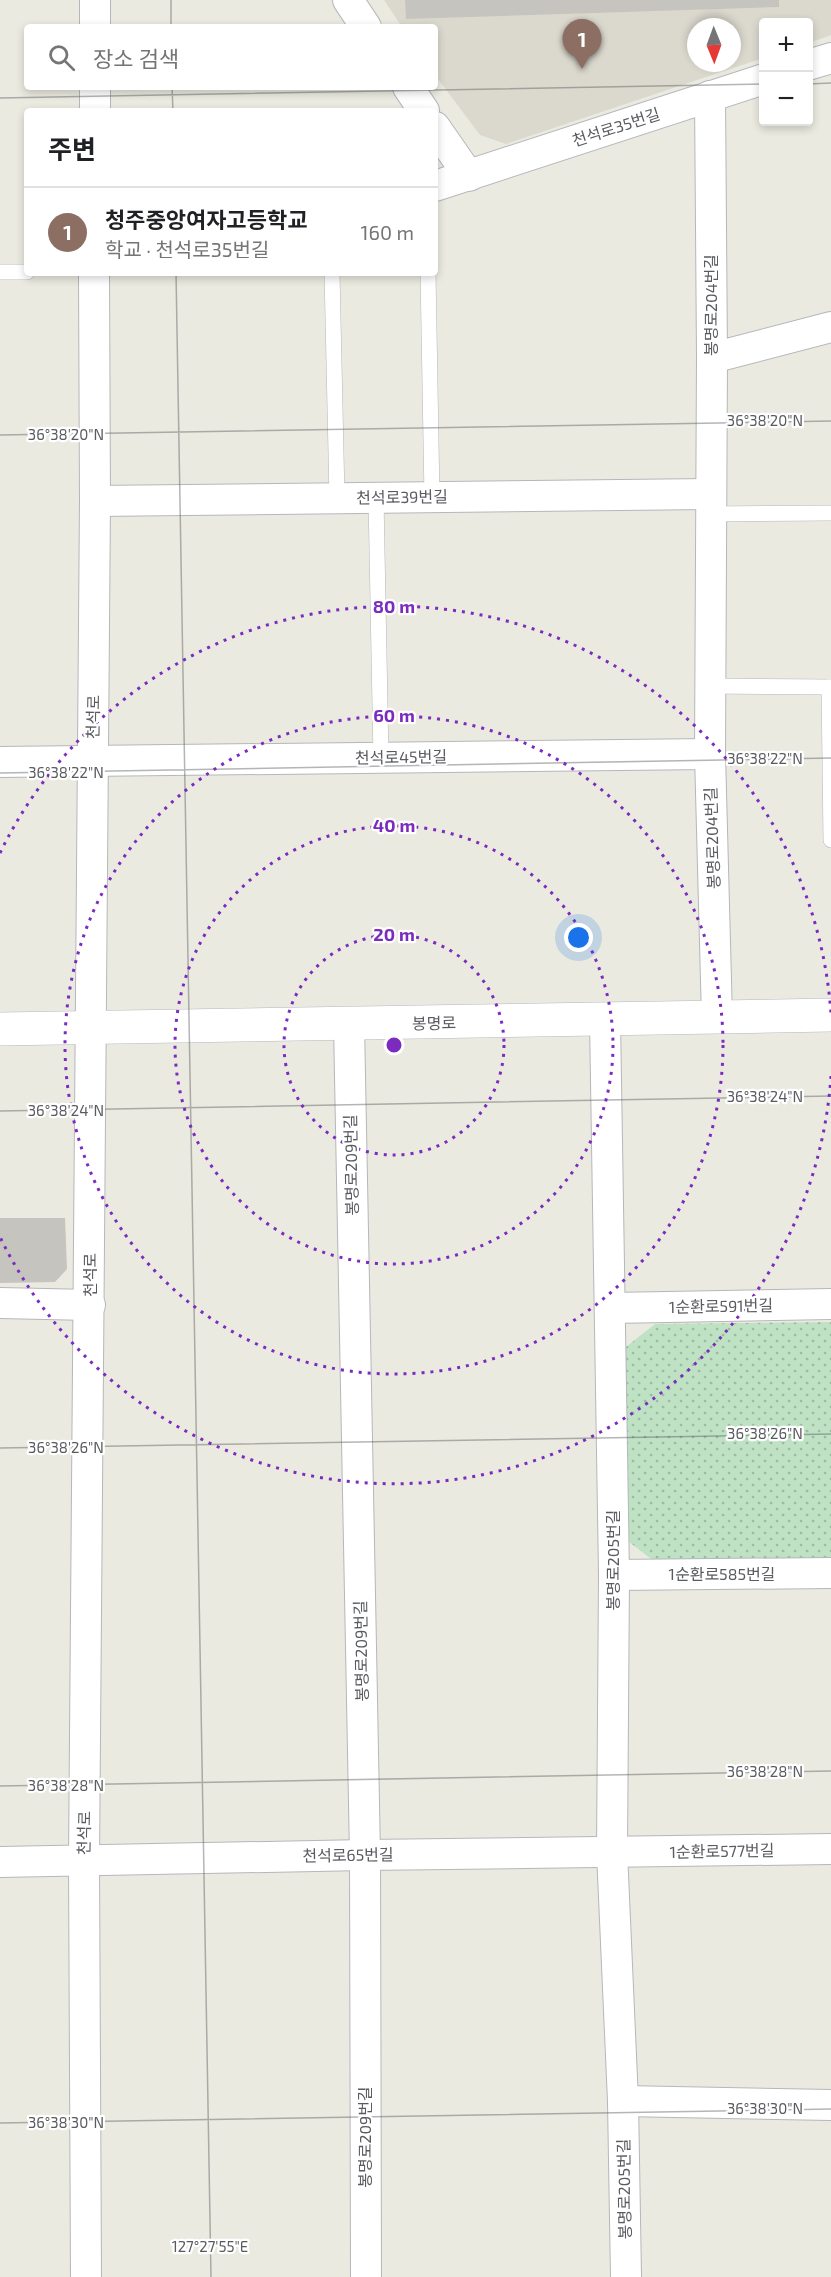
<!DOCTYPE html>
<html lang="ko">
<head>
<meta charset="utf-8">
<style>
  :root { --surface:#fff; --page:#f2f2f2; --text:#202124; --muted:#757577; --line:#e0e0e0; --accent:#dd5b34 }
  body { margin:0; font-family:"Exo 2","Noto Sans KR",sans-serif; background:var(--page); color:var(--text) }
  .controls { position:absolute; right:18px; top:18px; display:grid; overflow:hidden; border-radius:6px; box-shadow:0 3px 9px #0003 }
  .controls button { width:54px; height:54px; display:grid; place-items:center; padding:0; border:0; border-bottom:2px solid var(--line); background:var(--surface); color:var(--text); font:30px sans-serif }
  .compass { position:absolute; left:687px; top:18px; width:54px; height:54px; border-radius:50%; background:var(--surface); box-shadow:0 3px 9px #0003; rotate:179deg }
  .you { position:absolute; left:579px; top:938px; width:21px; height:21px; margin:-15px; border:4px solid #fff; border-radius:50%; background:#1a73e8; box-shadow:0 0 0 9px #1a73e833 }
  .badge { display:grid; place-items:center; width:39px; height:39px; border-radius:50%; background:var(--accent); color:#fff; font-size:20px; font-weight:700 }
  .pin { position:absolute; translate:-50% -50px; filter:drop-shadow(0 2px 3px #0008) }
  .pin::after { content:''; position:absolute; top:32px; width:21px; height:18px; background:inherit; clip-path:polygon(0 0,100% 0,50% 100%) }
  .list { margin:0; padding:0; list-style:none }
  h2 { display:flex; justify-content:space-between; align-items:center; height:78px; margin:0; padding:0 24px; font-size:26px }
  h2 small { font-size:20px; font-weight:400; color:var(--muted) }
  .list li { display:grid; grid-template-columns:39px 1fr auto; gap:18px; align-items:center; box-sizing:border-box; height:90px; padding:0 24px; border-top:2px solid var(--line) }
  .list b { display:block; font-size:22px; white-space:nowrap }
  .list p { margin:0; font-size:20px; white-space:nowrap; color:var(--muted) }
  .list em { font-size:20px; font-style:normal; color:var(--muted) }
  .icon { flex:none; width:33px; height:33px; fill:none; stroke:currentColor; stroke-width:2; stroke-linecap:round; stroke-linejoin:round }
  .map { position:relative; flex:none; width:831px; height:2277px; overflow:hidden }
  .search { position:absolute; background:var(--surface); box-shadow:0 3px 9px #0003; left:24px; top:24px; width:414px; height:66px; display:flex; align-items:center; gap:15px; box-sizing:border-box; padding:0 21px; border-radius:6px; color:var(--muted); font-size:22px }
  .panel { position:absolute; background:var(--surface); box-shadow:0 3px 9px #0003; left:24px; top:108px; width:414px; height:168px; border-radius:6px }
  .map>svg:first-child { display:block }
</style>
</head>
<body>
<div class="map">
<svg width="831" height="2277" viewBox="0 0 831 2277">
  <defs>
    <pattern id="grass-dots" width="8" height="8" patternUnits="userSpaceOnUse" patternTransform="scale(1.5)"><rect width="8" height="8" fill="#bee2c3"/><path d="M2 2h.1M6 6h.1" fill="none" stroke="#9dbaa2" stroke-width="1.8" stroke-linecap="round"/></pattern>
  </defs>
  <rect width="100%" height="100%" fill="#ebeae0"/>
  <path fill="#dbd9ce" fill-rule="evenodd" d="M384 0H831V35L809 43 808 22H764L763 58 506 144 480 135 435 75V27H402ZM696 27H732V63H696Z"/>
  <polygon fill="url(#grass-dots)" points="831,1322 831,1559 655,1562 628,1541 621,1351 655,1324"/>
  <g fill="#c6c4be">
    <polygon points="405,0 779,0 779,7 406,19"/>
    <polygon points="0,1218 65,1218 67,1269 55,1282 0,1283"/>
  </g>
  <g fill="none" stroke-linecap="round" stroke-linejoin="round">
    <defs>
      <g id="lane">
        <polyline points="0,272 27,272"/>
        <polyline points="332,273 337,498"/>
        <polyline points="428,273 432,497"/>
        <polyline points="376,498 381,758"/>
        <polyline points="709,514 831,513"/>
        <polyline points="710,686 831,687"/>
        <polyline points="829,687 831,840"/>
      </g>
      <g id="street">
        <polyline points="348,0 366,27"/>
        <polyline points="95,27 95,0"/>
        <polyline points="808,65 831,58"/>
        <polyline points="408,87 424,111"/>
        <polyline points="710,96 712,358 710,754 717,1018"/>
        <polyline points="95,111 95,87"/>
        <polyline points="435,127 469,176"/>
        <polyline points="435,186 764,79"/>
        <polyline points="712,358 831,327"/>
        <polyline points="95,501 710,494"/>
        <polyline points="0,762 710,754"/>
        <polyline points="605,1019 614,1575 612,1852 623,2101 626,2277"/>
        <polyline points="349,1024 365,1855 366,2277"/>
        <polyline points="0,1303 90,1305"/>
        <polyline points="611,1308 831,1304"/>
        <polyline points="614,1575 831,1573"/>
        <polyline points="0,1862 365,1855 831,1849"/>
        <polyline points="623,2101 831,2105"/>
        <polyline points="86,2277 84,1861 95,501 94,273"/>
      </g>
      <polyline id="secondary" points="0,1029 831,1015"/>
    </defs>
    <use href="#lane" stroke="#b6b7bc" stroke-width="16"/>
    <use href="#street" stroke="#b6b7bc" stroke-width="32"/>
    <use href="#secondary" stroke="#b6b8be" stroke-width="34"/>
    <use href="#lane" stroke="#fff" stroke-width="15"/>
    <use href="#street" stroke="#fff" stroke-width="30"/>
    <use href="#secondary" stroke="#fff" stroke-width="33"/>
  </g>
  <path fill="none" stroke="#595b60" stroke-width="1.5" stroke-opacity="0.45" d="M171 0V27M808 84 831 83M172 87 173 111M0 98 764 84M176 273 211 2277M0 435 831 421M0 773 831 758M0 1111 831 1096M0 1448 831 1434M0 1786 831 1771M0 2123 831 2109"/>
  <g fill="none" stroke="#7b2cbf" stroke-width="3" stroke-dasharray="3 6">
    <circle cx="394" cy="1045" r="110"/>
    <circle cx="394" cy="1045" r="219"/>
    <circle cx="394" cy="1045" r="329"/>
    <path d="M831 1076A438 438 0 0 1 0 1237M0 853A438 438 0 0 1 831 1014"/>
  </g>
  <g text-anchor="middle" stroke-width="4.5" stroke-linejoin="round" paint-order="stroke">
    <g font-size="16" fill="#595b60" stroke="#fff">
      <text transform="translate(616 127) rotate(-18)" y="6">천석로35번길</text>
      <text transform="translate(711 305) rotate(-90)" y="6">봉명로204번길</text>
      <text transform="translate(402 497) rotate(-1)" y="6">천석로39번길</text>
      <text transform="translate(93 717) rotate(-89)" y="6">천석로</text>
      <text transform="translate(401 757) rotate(-1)" y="6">천석로45번길</text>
      <text transform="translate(712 838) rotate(-92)" y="6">봉명로204번길</text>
      <text transform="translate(434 1023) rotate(-1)" y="6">봉명로</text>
      <text transform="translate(351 1165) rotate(-91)" y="6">봉명로209번길</text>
      <text transform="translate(90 1275) rotate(-90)" y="6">천석로</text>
      <text transform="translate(721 1306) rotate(-1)" y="6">1순환로591번길</text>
      <text transform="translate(613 1560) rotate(-90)" y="6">봉명로205번길</text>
      <text x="722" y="1580">1순환로585번길</text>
      <text transform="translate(361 1651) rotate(-91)" y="6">봉명로209번길</text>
      <text transform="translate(84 1833) rotate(-89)" y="6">천석로</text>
      <text transform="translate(722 1851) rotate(-1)" y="6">1순환로577번길</text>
      <text transform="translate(348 1855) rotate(-1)" y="6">천석로65번길</text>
      <text transform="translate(365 2137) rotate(-90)" y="6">봉명로209번길</text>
      <text transform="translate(624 2189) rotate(-91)" y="6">봉명로205번길</text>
    </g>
  </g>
  <g font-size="15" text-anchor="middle" fill="#595b60" stroke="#fff" stroke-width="4.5" stroke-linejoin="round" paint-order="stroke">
    <text x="765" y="426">36°38'20"N</text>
    <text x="66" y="440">36°38'20"N</text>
    <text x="765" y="764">36°38'22"N</text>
    <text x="66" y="778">36°38'22"N</text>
    <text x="765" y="1102">36°38'24"N</text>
    <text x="66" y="1116">36°38'24"N</text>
    <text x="765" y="1439">36°38'26"N</text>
    <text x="66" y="1453">36°38'26"N</text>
    <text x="765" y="1777">36°38'28"N</text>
    <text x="66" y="1791">36°38'28"N</text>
    <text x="765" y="2114">36°38'30"N</text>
    <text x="66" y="2128">36°38'30"N</text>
    <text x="210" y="2252">127°27'55"E</text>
  </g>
  <circle cx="394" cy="1045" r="9" fill="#7b2cbf" stroke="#fff" stroke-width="3"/>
  <g font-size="18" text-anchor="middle" font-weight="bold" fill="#7b2cbf" stroke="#fff" stroke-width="4.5" stroke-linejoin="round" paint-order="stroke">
    <text x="394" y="613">80 m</text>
    <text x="394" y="722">60 m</text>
    <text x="394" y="832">40 m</text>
    <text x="394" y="941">20 m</text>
  </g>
</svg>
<div class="controls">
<button>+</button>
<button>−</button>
</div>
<svg class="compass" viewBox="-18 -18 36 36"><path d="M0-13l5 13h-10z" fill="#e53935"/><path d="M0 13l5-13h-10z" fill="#757577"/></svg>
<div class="you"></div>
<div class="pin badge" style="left:582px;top:69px;background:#8d6e63">1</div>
<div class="search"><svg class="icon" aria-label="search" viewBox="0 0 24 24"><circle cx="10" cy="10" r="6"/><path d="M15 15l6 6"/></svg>장소 검색</div>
<section class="panel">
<h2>주변<small></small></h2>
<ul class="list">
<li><span class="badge" style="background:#8d6e63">1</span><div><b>청주중앙여자고등학교</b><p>학교 · 천석로35번길</p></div><em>160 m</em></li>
</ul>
</section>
</div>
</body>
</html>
